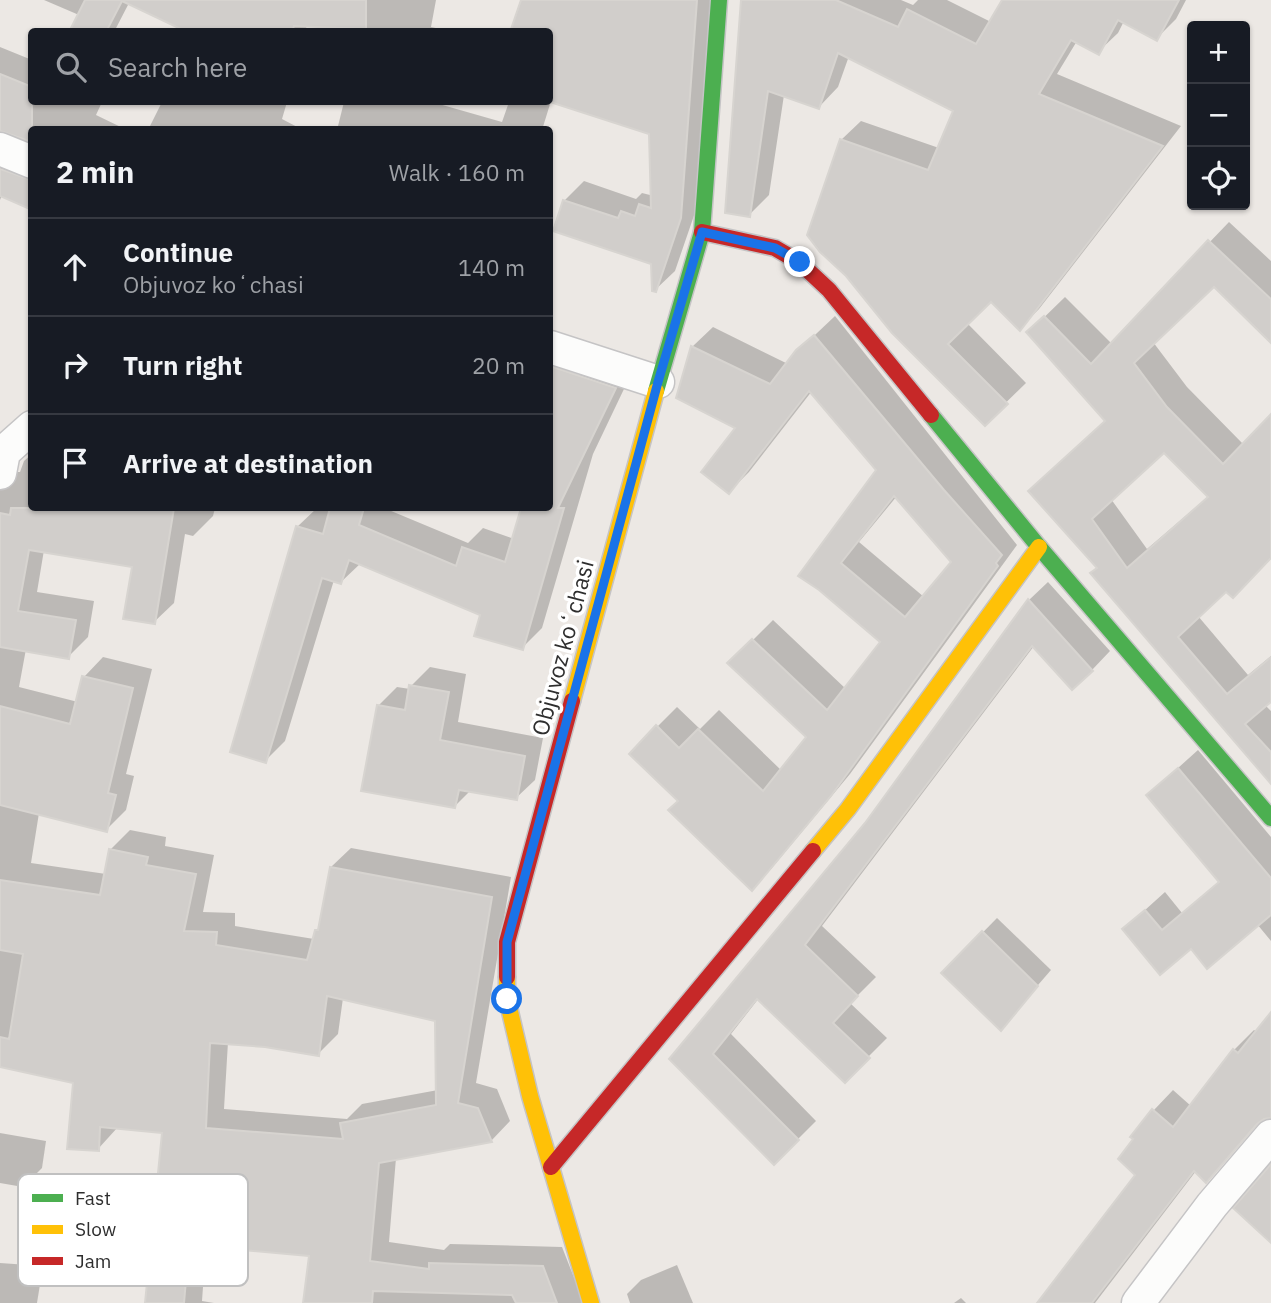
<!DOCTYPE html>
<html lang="en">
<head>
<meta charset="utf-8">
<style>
  :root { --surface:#171b24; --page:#242831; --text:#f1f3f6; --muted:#9ea1a6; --line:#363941 }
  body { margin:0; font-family:"IBM Plex Sans",sans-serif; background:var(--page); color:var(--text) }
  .controls { position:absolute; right:21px; top:21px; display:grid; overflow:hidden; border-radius:7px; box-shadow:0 2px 5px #0004 }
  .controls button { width:63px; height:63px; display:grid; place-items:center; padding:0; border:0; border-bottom:2px solid var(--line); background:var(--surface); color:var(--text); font:35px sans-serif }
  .stop { position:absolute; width:21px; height:21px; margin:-16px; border:5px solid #1a73e8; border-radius:50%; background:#fff }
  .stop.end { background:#1a73e8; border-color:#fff; box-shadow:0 2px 7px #0008 }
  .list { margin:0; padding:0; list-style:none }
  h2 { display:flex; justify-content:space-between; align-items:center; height:91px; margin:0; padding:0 28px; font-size:30px }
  h2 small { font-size:23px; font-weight:400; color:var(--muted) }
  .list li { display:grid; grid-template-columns:46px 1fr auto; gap:21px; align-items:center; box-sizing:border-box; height:98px; padding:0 28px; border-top:2px solid var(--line) }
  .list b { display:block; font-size:26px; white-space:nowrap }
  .list p { margin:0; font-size:23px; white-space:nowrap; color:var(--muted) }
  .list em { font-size:23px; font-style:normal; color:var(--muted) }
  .icon { flex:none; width:38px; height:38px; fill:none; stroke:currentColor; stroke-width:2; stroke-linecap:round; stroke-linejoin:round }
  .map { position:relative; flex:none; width:1271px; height:1303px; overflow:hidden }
  .search { position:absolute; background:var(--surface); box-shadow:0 2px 5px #0004; left:28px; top:28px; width:525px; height:77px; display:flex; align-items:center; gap:18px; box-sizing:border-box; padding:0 24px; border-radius:7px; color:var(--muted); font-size:26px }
  .panel { position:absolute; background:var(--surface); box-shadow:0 2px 5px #0004; left:28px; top:126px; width:525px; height:385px; border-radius:7px }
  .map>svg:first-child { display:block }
</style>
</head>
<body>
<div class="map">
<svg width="1271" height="1303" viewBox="0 0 1271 1303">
  <rect width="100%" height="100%" fill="#ece8e4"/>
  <g fill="#0003" fill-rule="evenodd">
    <polygon points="44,0 436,0 431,27 450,31 362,32 363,27 307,25 305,32 191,32 129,3 114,32 71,32 79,15"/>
    <polygon points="523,0 715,0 700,198 675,271 655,290 653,262 555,230 565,200 584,181 636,199 642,193 650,195 652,193 651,132 551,101 542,130 337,130 344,102 432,102 502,122 509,102 550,102 550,32"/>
    <polygon points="742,0 901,0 913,5 918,0 947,0 991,22 1004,0 1186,0 1176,19 1156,39 1124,21 1118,33 1098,52 1077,41 1057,74 1181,126 1039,309 1020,328 991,300 967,323 1026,383 985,423 841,140 861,121 939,148 956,110 849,56 838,87 819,107 784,95 769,195 749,215"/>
    <polygon points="0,47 32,60 32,102 102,102 96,115 127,130 1,129 5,142 32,155 32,208 2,195 0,200"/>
    <polygon points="162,102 287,102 282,119 303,130 148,130"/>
    <path d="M1229 222 1271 261V315L1214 285 1153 342 1187 387 1244 445 1271 417V556L1227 589 1198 616 1248 675 1271 656V700L1265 705 1271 711V782L1099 567 1030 491 1106 420 1029 332 1065 297 1112 344ZM1164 451 1209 496 1147 549 1111 499Z"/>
    <path d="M835 316 1017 545 850 774 771 869 752 888 681 800 657 727 677 707 700 729 719 710 782 771 808 737 730 663 773 620 846 689 883 642 820 589 879 470 812 391 749 472 729 492 738 428 678 397 693 346 713 327 788 364 798 351ZM897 496 954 562 924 597 859 542Z"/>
    <polygon points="598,356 634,368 593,454 542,628 522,648 482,614 361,563 341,582 334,580 285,741 265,761 297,527 317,508 331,511 332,508 384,508 468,543 483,528 514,539 523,508 550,508 550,399 564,405 578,376"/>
    <path d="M0 444 16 472H20L24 461 32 454V508H215L213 516 193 536 185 534 174 603 154 622 134 565 44 550 37 592 94 601 88 637 68 657 26 649 19 687 78 702 84 677 103 657 152 669 126 774 134 776 126 810 106 830 39 813 31 863 106 874 110 850 130 830 166 837 165 846 214 855 203 912 235 913V926L314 939 320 927 331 867 351 848 511 877 476 1083 497 1089 510 1121 491 1141 396 1158 389 1242 444 1250 450 1244 562 1247 584 1303H305L311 1254 206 1245 202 1301 214 1303H147L164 1131 118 1127 98 1149 75 1081 0 1065ZM343 998 437 1020 438 1090 362 1104 347 1119 224 1109 228 1042 318 1054 338 1034Z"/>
    <polygon points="1048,582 1110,651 1092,670 1034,646 822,926 876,977 850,1003 887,1038 845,1080 759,998 731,1034 816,1121 774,1163 672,1059 866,824 1029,600"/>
    <polygon points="430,667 466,674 458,722 543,738 535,780 516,798 471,790 455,806 378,706 397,687 410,689 411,686"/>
    <polygon points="1198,750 1271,837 1271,941 1257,924 1191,947 1124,929 1165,892 1182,913 1220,881 1148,795"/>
    <polygon points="997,918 1051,970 1001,1028 943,973"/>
    <polygon points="1271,1016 1271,1117 1263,1118 1206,1181 1196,1171 1095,1303 1039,1303 1137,1175 1135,1139 1133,1137 1154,1110 1173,1090 1191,1106 1234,1050 1254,1030 1257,1032"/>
    <polygon points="0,1133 46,1141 42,1168 23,1187 0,1183"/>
    <polygon points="0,1263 43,1266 37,1303 0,1303"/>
    <polygon points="677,1265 693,1303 630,1303 627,1294 641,1280"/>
    <polygon points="961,1298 966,1303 954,1303"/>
  </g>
  <g fill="#d1cecb" stroke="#d7d4d0" stroke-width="2" fill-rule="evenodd">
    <polygon points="85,0 366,0 366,29 294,26 292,32 187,32 122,1 106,32 69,32"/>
    <polygon points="521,0 697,0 681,218 656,292 652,291 651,264 553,231 563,200 618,218 621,211 635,216 639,204 651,208 649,134 550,102 550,32 510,32"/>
    <polygon points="741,0 836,0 898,27 907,9 976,44 1002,0 1179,0 1157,41 1118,20 1099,55 1071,40 1039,94 1163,146 1020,331 991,302 948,344 1008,404 985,426 892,333 846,276 820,252 807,235 840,139 928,170 953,111 838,53 819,109 768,91 750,217 725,213"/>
    <polygon points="0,74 32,87 32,142 0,131"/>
    <polygon points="0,169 32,180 32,210 0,196"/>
    <path d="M1208 240 1271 299V343L1214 287 1134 363 1167 407 1223 464 1271 414V558L1233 598 1226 592 1178 637 1227 694 1271 657V702L1245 724 1271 752V784L1090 573 1097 568 1028 491 1105 421 1026 332 1044 316 1091 364ZM1164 453 1208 497 1127 568 1092 519Z"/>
    <path d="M814 335 944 490 1002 555 996 563 998 566 831 796 752 891 668 810 678 801 629 754 656 725 679 748 698 729 763 791 806 737 727 663 752 639 827 710 880 642 819 590 798 576 876 470 809 391 729 494 701 472 735 428 676 398 691 346 770 384 796 350ZM894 496 951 562 905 617 841 563Z"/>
    <polygon points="550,366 616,388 558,508 564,508 523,650 474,636 480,615 349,560 341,584 322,578 266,763 230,752 296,526 323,534 330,508 364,508 359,525 456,566 462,547 505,562 521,508 550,508"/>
    <polygon points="11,508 174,508 155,624 123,619 132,567 29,550 18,611 76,620 69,659 0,647 0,513 10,515"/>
    <polygon points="1028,599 1093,671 1072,690 1032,646 805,945 858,996 833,1023 870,1058 845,1083 757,999 713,1054 799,1140 774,1165 669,1059 865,823"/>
    <polygon points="82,676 133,688 108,793 116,795 107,832 0,805 0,706 70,724"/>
    <polygon points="409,685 449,692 440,740 525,756 517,800 459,790 455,808 361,791 377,705 405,710"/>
    <polygon points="1178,768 1271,878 1271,915 1207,969 1191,949 1160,975 1122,929 1145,910 1162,930 1219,882 1146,795"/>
    <path d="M109 849 148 857 146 865 196 874 184 931 217 932 216 945 307 960 315 930H318L330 867 492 897 458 1103 478 1108 492 1142 379 1163 370 1261 429 1269V1263L543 1266 557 1303H516L512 1295 373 1291 372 1303H303L309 1256 189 1245 184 1303H145L162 1133 100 1127 99 1151 67 1149 73 1083 0 1067V1037L9 1039 23 954 0 950V880L100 895ZM327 996 435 1021 436 1105 340 1123 343 1139 206 1128 210 1043 265 1047 319 1056Z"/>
    <polygon points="982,931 1038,986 1001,1031 941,973"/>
    <polygon points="1271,1012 1271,1118 1264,1119 1257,1124 1206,1183 1194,1171 1092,1303 1037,1303 1135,1175 1118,1159 1133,1139 1130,1137 1152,1109 1173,1127 1233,1049 1238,1053"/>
    <polygon points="1271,1164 1271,1243 1233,1208"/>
  </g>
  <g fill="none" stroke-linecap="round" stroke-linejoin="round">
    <defs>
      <g id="street">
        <polyline points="0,149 32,162"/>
        <polyline points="550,347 658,382"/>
        <polyline points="0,473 4,452 32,427"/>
        <polyline points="1138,1303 1212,1205 1271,1136"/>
      </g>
      <g id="fast">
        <polyline points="656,391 702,232 719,0"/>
        <polyline points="931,415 1039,547 1271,818"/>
      </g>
      <g id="slow">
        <polyline points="572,701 656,391"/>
        <polyline points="813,851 848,809 1039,547"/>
        <polyline points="507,977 507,999 530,1096 591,1303"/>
      </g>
      <g id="jam">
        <polyline points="702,232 775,248 799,262 829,290 931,415"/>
        <polyline points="507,977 507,942 572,701"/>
        <polyline points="551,1167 813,851"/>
      </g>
    </defs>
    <use href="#street" stroke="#c5c4c5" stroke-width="35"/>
    <use href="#fast" stroke="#c5c4c5" stroke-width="19"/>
    <use href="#slow" stroke="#c5c4c5" stroke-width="19"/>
    <use href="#jam" stroke="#c5c4c5" stroke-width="19"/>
    <use href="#street" stroke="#fcfcfb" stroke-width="32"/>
    <use href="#fast" stroke="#4caf50" stroke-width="16"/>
    <use href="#slow" stroke="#ffc107" stroke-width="16"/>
    <use href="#jam" stroke="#c62828" stroke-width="16"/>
  </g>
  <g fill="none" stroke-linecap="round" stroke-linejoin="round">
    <polyline stroke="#1a73e8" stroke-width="9" points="507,999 507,942 658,382 702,232 775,248 800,262"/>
  </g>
  <g text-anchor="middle" stroke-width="7" stroke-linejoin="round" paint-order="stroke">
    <g font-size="23" fill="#2e2e2e" stroke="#fff">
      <text transform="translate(563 648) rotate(-75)" y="8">Objuvoz koʻchasi</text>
    </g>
  </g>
  <rect x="18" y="1174" width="230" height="112" rx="10" fill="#fff" stroke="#c0c0c0" stroke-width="2"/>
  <rect x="32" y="1194" width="31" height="8" fill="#4caf50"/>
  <rect x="32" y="1225" width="31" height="9" fill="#ffc107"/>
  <rect x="32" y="1257" width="31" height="8" fill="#c62828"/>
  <g font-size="19" fill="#2e2e2e">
    <text x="75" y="1205">Fast</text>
    <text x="75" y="1236">Slow</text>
    <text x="75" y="1268">Jam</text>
  </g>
</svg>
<div class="controls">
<button>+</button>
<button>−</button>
<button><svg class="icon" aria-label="locate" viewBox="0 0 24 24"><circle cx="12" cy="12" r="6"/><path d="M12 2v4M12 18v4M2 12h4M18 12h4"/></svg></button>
</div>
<div class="stop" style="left:507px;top:999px"></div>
<div class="stop end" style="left:800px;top:262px"></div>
<div class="search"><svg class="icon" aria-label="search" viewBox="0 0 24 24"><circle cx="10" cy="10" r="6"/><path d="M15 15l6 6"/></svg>Search here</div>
<section class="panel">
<h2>2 min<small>Walk · 160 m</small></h2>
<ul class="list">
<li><svg class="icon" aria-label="ahead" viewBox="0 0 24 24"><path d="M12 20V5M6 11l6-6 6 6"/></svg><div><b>Continue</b><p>Objuvoz koʻchasi</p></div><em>140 m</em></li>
<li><svg class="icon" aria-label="right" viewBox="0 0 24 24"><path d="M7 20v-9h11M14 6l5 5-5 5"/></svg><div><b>Turn right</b></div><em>20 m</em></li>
<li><svg class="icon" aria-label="arrive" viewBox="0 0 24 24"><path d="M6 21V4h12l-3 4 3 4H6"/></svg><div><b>Arrive at destination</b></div></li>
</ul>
</section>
</div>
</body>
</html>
